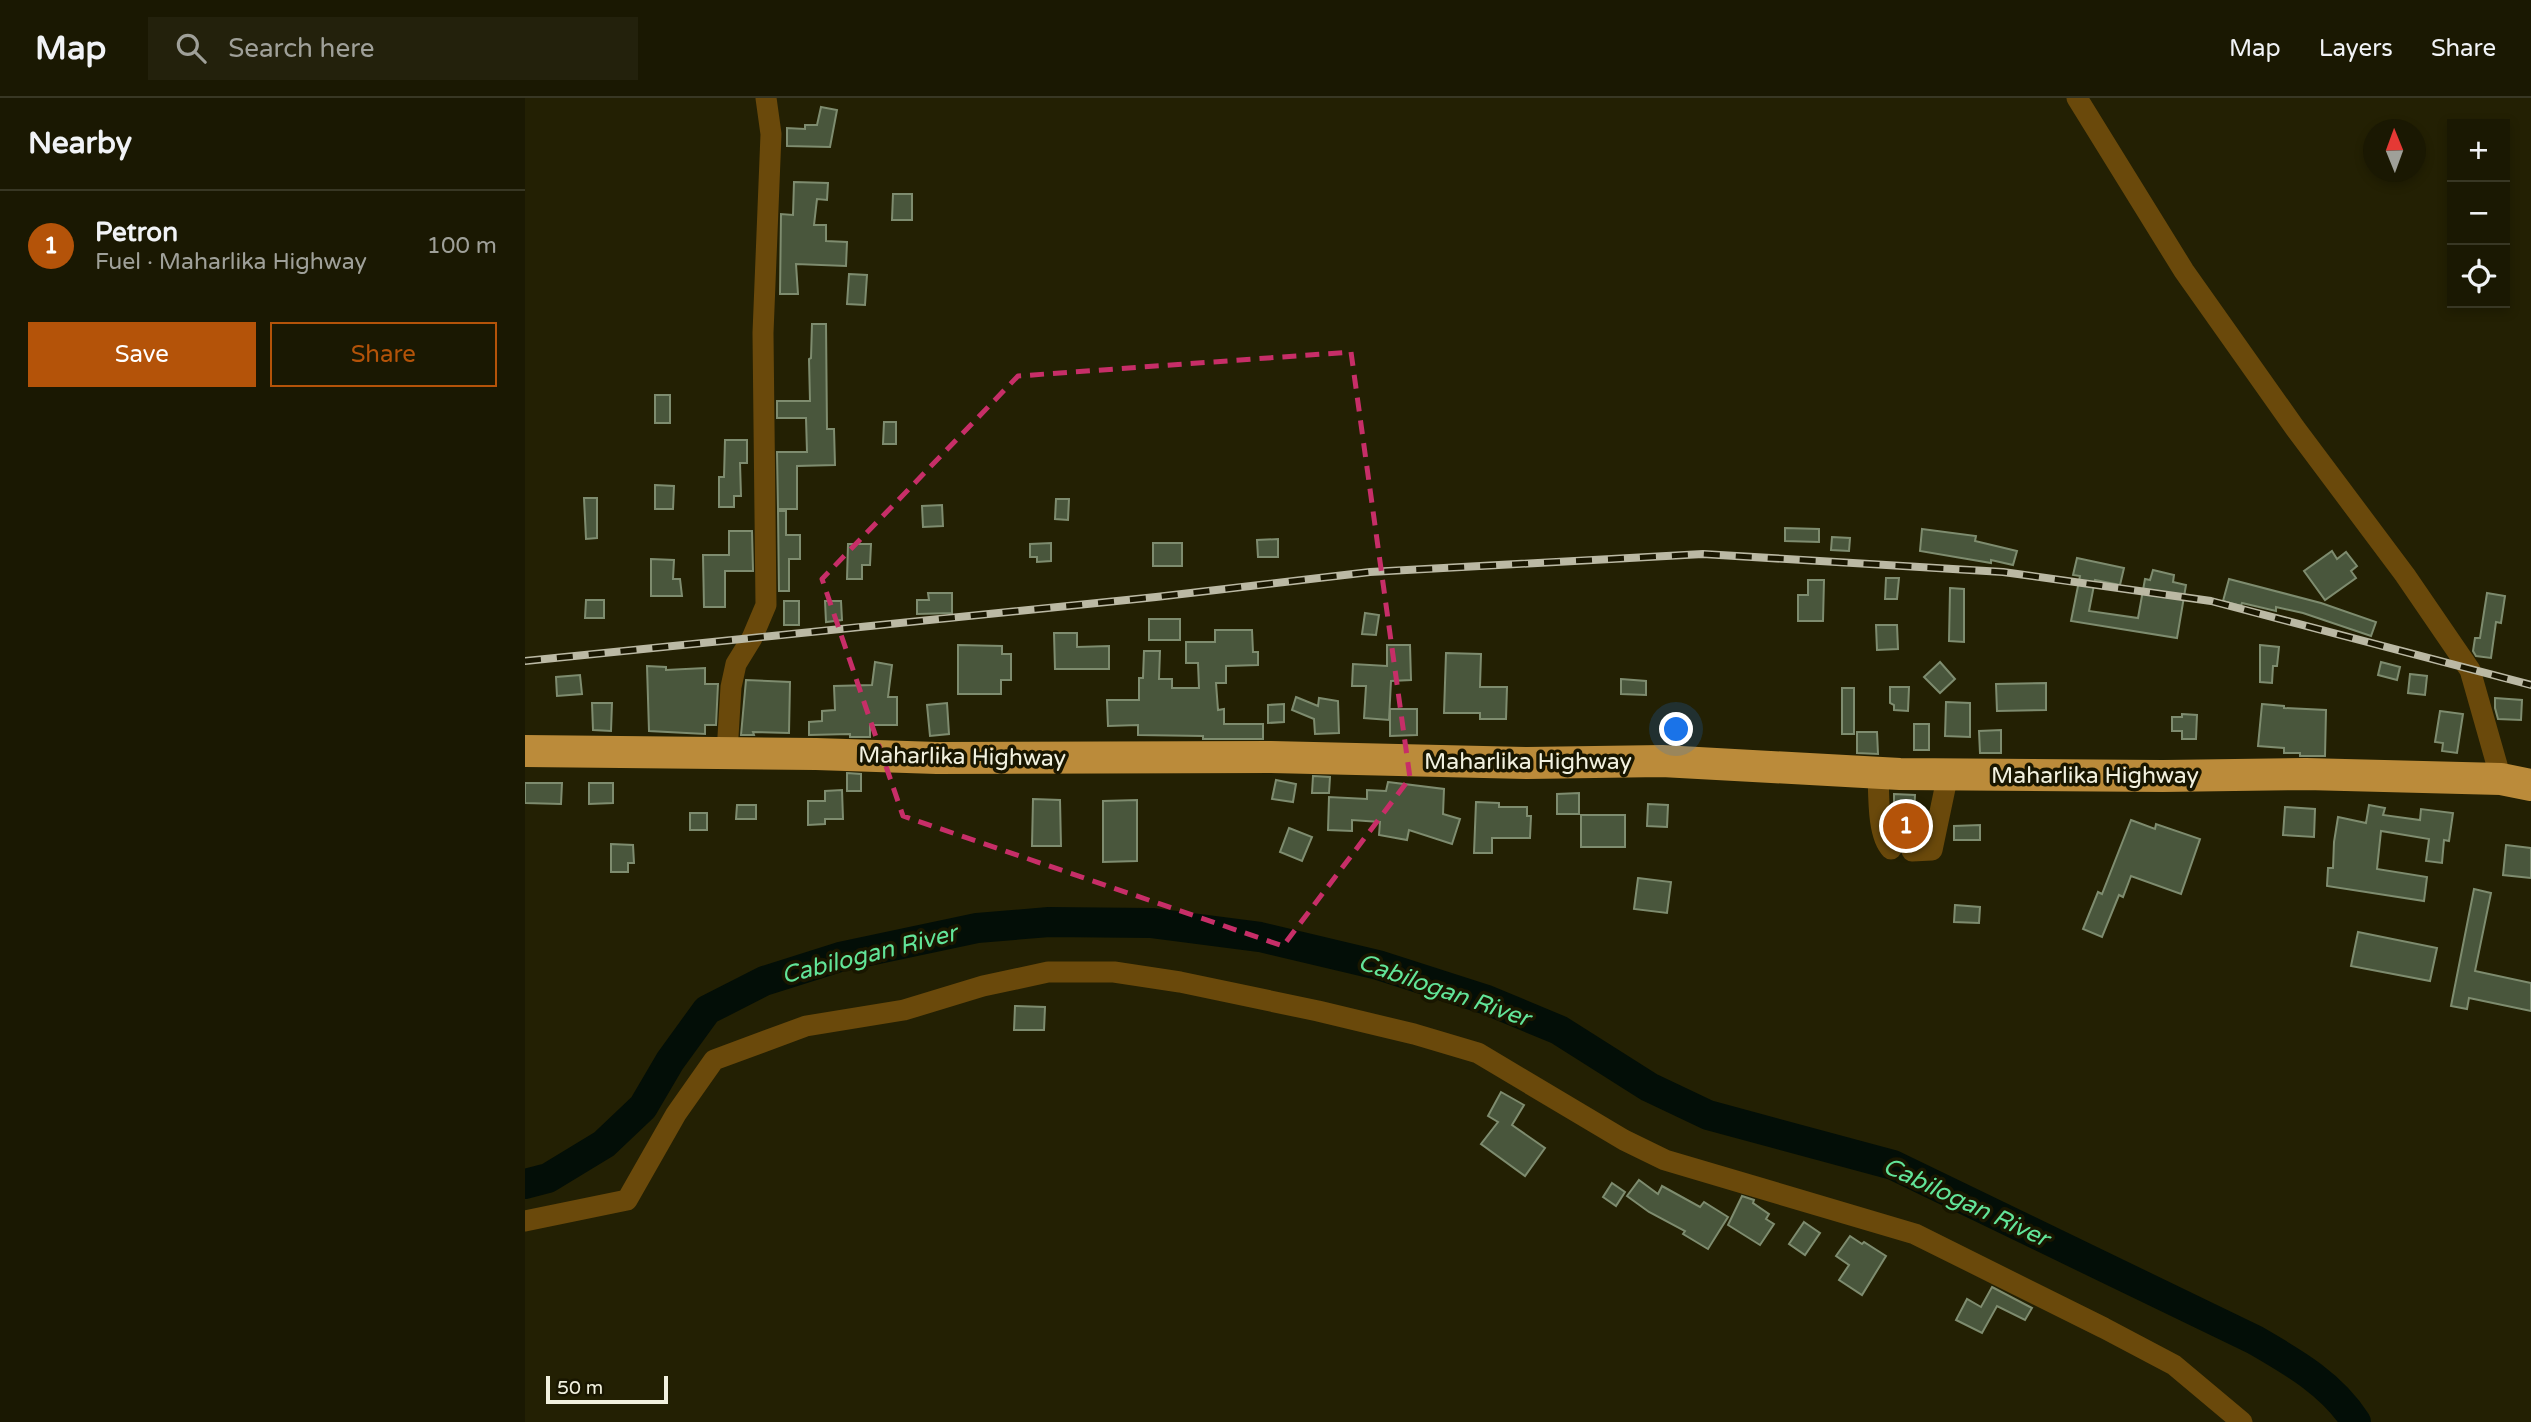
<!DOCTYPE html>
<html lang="en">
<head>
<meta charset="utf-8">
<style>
  :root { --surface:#1a1802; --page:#23210c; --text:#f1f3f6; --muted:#9fa099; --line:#383724; --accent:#b45309 }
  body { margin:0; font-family:"Varela Round",sans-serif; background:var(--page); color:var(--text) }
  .controls { position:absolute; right:21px; top:21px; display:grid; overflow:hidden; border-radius:0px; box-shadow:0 4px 10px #0003 }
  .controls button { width:63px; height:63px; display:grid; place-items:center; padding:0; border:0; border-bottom:2px solid var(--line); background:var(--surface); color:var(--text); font:35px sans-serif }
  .compass { position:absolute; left:1838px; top:21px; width:63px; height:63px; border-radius:50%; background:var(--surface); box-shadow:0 4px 10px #0003; rotate:359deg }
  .scale { position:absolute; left:21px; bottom:18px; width:122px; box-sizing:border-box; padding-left:7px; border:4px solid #f2f1df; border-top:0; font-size:19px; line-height:24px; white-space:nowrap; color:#f2f1df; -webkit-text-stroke:5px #191600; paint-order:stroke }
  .you { position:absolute; left:1152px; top:632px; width:24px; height:24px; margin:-18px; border:5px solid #fff; border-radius:50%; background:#1a73e8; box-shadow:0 0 0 10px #1a73e833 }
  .badge { display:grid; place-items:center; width:46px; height:46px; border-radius:50%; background:var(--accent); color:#fff; font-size:23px; font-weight:700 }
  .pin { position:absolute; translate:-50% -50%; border:4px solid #fff; box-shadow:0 2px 7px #0006 }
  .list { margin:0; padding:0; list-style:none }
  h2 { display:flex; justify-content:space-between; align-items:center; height:91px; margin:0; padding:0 28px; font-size:30px }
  h2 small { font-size:23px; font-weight:400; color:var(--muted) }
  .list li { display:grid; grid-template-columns:46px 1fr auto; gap:21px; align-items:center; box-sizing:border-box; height:112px; padding:0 28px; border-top:2px solid var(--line) }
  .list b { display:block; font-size:26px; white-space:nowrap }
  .list p { margin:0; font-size:23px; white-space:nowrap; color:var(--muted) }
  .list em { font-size:23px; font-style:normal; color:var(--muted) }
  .actions { display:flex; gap:14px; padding:21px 28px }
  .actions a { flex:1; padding:16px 0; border:2px solid var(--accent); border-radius:0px; text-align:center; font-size:24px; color:var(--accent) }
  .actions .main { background:var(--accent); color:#fff }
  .icon { flex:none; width:38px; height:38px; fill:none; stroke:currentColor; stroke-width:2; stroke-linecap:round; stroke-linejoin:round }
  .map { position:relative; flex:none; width:2006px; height:1324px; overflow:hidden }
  header { display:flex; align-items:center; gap:42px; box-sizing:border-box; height:98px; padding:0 35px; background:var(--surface); border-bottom:2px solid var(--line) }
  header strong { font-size:33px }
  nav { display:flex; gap:38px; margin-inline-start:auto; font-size:24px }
  .search { width:490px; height:63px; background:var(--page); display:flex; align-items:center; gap:18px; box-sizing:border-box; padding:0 24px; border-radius:0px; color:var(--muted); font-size:26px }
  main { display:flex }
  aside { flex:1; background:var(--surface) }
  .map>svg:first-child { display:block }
</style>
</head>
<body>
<header>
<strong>Map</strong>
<div class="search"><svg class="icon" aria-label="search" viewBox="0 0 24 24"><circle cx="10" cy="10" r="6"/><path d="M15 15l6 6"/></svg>Search here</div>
<nav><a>Map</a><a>Layers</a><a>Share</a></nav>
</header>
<main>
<aside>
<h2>Nearby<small></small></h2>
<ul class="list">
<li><span class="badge">1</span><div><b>Petron</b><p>Fuel · Maharlika Highway</p></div><em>100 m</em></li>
</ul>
<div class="actions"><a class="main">Save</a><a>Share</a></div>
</aside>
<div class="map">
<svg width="2006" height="1324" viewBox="0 0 2006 1324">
  <rect width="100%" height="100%" fill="#232003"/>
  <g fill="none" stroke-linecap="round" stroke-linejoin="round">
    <path stroke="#030e07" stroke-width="30" d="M0 1086 23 1080 79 1046 118 1009 145 963 182 912 239 883 315 859 452 830 524 824 627 825 735 839 853 867 962 902 1034 932 1124 989 1183 1017 1368 1067 1730 1242C1768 1264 1807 1286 1831 1324"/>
  </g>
  <g fill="#49563c" stroke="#7e8c6f" stroke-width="2">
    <polygon points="296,9 312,12 305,49 262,48 262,30 280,31 280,27 292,27"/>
    <polygon points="269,84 303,85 302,102 292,101 289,127 301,127 301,143 322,144 321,168 271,166 273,196 255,196 256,116 268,117"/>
    <polygon points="368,96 387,96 387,122 367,122"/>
    <polygon points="324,176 342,177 340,207 322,206"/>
    <polygon points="287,226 301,226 302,331 309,331 310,367 272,368 272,411 253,411 252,354 282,354 281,320 252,320 252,303 285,303 284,261 286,260"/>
    <rect x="130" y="297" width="15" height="28"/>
    <polygon points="359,324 371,324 371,346 358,346"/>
    <polygon points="200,342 222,342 222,365 215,365 216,398 209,398 209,409 194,409 194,379 199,379"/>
    <polygon points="130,387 149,388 148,411 130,411"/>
    <polygon points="59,400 72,400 72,440 61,441"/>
    <polygon points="531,401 544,401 543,422 530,421"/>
    <polygon points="417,407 418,428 398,429 397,408"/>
    <polygon points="253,413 261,413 261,437 275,437 275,461 264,461 264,493 254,493"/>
    <polygon points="1260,430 1294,431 1294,444 1260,443"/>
    <polygon points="1397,431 1451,438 1450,443 1492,453 1488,467 1466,462 1466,465 1395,453"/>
    <polygon points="204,433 227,433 228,473 200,473 200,509 179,509 178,457 204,457"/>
    <polygon points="1307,439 1325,440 1324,453 1306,452"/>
    <polygon points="753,441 753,459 733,459 732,442"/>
    <polygon points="526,445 526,463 512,464 512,459 505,459 505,446"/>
    <rect x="628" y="445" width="29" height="23"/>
    <polygon points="323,446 346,446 345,467 337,467 337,481 322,481"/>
    <polygon points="1807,453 1812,461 1821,454 1832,468 1826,473 1831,480 1800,502 1779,473"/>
    <polygon points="1552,460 1599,470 1595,487 1570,482 1564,513 1613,520 1620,481 1625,482 1628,472 1649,477 1648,484 1661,487 1652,540 1546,523 1555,478 1548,477"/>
    <polygon points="126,461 149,462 148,481 155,481 157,498 126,498"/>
    <polygon points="1361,480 1374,480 1372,501 1360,501"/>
    <polygon points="1704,481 1796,505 1851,524 1846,538 1778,515 1751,509 1751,513 1717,505 1716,508 1698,503"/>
    <polygon points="1283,482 1299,482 1298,523 1273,523 1273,497 1283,497"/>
    <polygon points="1425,490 1439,491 1439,544 1424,543"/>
    <polygon points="403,495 427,495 427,515 392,516 392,502 404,502"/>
    <polygon points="1962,495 1980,498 1976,525 1971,524 1966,560 1951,558 1948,553 1950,540 1955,540"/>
    <polygon points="61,502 79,502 79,520 60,520"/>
    <rect x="259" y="503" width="15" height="24"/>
    <polygon points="300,503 316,503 317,522 301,524"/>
    <polygon points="840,515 854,517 851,537 837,536"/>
    <rect x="624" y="521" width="31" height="21"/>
    <polygon points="1351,527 1372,527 1373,551 1352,552"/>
    <polygon points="690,532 727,532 728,554 733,554 733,567 701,568 701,585 691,585 693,612 699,611 699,626 738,626 738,641 678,641 678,638 613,637 613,627 583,628 582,602 614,602 614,580 618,580 619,553 635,553 634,581 647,581 647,590 674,590 673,565 661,565 661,544 690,544"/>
    <polygon points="529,535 552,535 552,549 584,548 584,571 530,571"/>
    <polygon points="433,547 477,548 477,556 486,556 486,582 476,582 476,596 433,596"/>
    <polygon points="862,547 885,547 886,582 866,583 864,622 839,620 841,588 827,588 828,566 862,568"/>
    <polygon points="1735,547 1754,549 1752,568 1748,568 1747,585 1735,584"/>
    <polygon points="921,555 956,556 955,589 982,589 981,621 955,621 955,615 919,615"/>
    <polygon points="350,564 367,567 363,599 372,599 372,627 345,627 345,639 325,639 325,636 284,637 284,624 297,623 297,613 310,612 309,588 347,587"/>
    <polygon points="1415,564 1430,581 1415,595 1399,579"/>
    <polygon points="1856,564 1875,569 1872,582 1853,577"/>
    <polygon points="122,568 141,569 141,572 180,570 180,586 193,586 191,627 180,627 180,636 124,633"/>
    <polygon points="1885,576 1902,578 1900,597 1883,595"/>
    <polygon points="55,577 57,596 32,598 31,579"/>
    <polygon points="1096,581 1121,583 1121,597 1096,596"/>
    <polygon points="221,582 265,584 264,635 228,634 229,637 216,637"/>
    <polygon points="1521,585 1521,612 1472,613 1471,586"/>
    <polygon points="1365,589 1384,589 1383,613 1369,612 1369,607 1365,605"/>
    <rect x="1317" y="590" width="12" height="46"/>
    <polygon points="771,599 793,608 794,600 813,603 814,635 790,636 789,621 767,612"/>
    <polygon points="1970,600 1997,602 1996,622 1973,621 1970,610"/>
    <polygon points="1421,604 1445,605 1445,639 1420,638"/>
    <polygon points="67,605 87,605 86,633 68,632"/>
    <polygon points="422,605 424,636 405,638 402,607"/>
    <polygon points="759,606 759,624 743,625 743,607"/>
    <polygon points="1737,606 1759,608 1759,610 1801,612 1800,658 1775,658 1775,655 1759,655 1759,650 1733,648"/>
    <polygon points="865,611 892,611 892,637 865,638"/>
    <polygon points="1915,613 1938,616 1932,655 1917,653 1918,645 1910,644"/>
    <polygon points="1657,616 1672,617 1671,641 1657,641 1657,633 1647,633 1647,619 1657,619"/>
    <rect x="1389" y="626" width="15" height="26"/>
    <polygon points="1476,632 1476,655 1455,655 1454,633"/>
    <polygon points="1332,634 1352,634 1353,656 1332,655"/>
    <polygon points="322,675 336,676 336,693 322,693"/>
    <polygon points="788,678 805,679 804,695 787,695"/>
    <polygon points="751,682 771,686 768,704 747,701"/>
    <polygon points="863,684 919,691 918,716 935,721 927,746 884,732 882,742 854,737 855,724 827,722 827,733 803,732 804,699 842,701 842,692 861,693"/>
    <polygon points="0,685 37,685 36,706 0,705"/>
    <polygon points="64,685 88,685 88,705 64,706"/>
    <polygon points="317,692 318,721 300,721 300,726 283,727 283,703 300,703 300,693"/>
    <polygon points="1054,695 1054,716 1032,716 1032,696"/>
    <polygon points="1369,696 1390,697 1388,740 1377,745 1369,724"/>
    <polygon points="508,701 535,702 536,748 507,748"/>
    <polygon points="612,702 612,763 578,764 578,703"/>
    <polygon points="951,704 974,705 974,709 1002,709 1002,718 1006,718 1005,740 967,740 967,755 949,755"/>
    <polygon points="1123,706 1143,707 1142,729 1122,728"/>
    <polygon points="212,707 231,707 231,721 211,721"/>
    <polygon points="1844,707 1860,710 1858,717 1895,722 1896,711 1928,715 1924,743 1919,742 1917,765 1901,763 1904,741 1856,733 1852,771 1902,779 1899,803 1802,788 1803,770 1808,770 1809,744 1813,719 1841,725"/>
    <polygon points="1760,709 1790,711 1789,739 1758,737"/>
    <rect x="165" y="715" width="17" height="17"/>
    <rect x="1056" y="717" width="44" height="32"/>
    <polygon points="1606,722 1630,731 1631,726 1675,741 1656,796 1606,778 1598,799 1594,797 1577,839 1558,831 1573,794 1577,796"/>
    <polygon points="1455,727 1455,742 1429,742 1429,728"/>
    <polygon points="764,730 787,739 777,763 755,754"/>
    <polygon points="86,746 108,747 109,765 103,765 103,774 86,774"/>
    <polygon points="1981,747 2006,750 2006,780 1978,777"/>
    <polygon points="1113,780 1146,784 1142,815 1109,811"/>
    <polygon points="1949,791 1966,795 1950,873 2006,885 2006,913 1944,900 1942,911 1926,908"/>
    <polygon points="1430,807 1455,809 1454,825 1429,824"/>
    <polygon points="1833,834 1912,850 1905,883 1826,868"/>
    <polygon points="490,908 520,909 519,932 489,932"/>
    <polygon points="976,994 999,1007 987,1027 1020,1050 1000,1078 956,1046 973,1024 963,1018"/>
    <polygon points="1114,1082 1133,1096 1137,1088 1175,1109 1179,1104 1203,1119 1183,1151 1158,1136 1160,1133 1124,1114 1102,1098"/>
    <polygon points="1087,1085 1100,1094 1091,1108 1078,1099"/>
    <polygon points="1217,1098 1229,1102 1228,1105 1244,1116 1241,1121 1249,1126 1235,1147 1203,1127"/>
    <polygon points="1279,1124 1295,1135 1280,1157 1264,1146"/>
    <polygon points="1325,1138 1337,1146 1339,1144 1361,1158 1337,1197 1314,1182 1324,1167 1311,1158"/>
    <polygon points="1467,1189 1507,1210 1500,1222 1472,1208 1457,1235 1431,1222 1442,1201 1456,1209"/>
  </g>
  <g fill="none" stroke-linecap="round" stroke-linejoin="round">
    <g stroke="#6a490b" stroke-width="21">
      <polyline points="1552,0 1659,173 1770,330 1880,477 1945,572 1976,681"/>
      <polyline points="202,655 206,589 211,566 227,540 241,507 238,235 246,36 241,0"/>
      <path d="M1353 674C1354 695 1352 737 1366 751"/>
      <polyline points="1387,753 1407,752 1423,676"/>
      <polyline points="0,1123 102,1102 151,1016 189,962 281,928 379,912 458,888 523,874 589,874 655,884 793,913 889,936 953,955 1099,1042 1140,1062 1390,1136 1579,1230 1649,1267 1717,1324"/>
    </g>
    <polyline stroke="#bb8b3a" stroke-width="32" points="0,653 291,656 412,660 746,659 1002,665 1137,663 1375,676 1638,678 1781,676 1976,681 2006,687"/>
    <defs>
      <polyline id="rail" points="0,563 631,499 845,474 1178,456 1478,474 1686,503 2006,587"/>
    </defs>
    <use href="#rail" stroke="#bbb9a4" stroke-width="8"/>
    <use href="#rail" stroke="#191600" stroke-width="5" stroke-dasharray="16" stroke-linecap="butt"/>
  </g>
  <path fill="none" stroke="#c72e68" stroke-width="5" stroke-dasharray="14 9" stroke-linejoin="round" d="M826 254 885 680 758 848 378 718 297 481 493 278Z"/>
  <g text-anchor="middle" stroke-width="7" stroke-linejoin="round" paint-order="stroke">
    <g font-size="23" fill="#f2f1df" stroke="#191600">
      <text transform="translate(437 658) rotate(1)" y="8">Maharlika Highway</text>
      <text x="1003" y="671">Maharlika Highway</text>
      <text x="1570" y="685">Maharlika Highway</text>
    </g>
    <g font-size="24" font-style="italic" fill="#62e599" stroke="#191600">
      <text transform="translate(344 856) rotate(-14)" y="8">Cabilogan River</text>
      <text transform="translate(919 892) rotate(19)" y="8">Cabilogan River</text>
      <text transform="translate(1441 1104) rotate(25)" y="8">Cabilogan River</text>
    </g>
  </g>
</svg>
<div class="controls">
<button>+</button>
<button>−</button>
<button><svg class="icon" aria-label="locate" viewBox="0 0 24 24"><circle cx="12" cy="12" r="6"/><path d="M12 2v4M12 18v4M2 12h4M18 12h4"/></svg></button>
</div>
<svg class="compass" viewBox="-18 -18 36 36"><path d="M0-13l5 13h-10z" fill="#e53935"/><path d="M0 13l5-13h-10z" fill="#9fa099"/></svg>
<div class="scale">50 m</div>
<div class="you"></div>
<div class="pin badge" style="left:1381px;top:728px">1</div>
</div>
</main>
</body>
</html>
